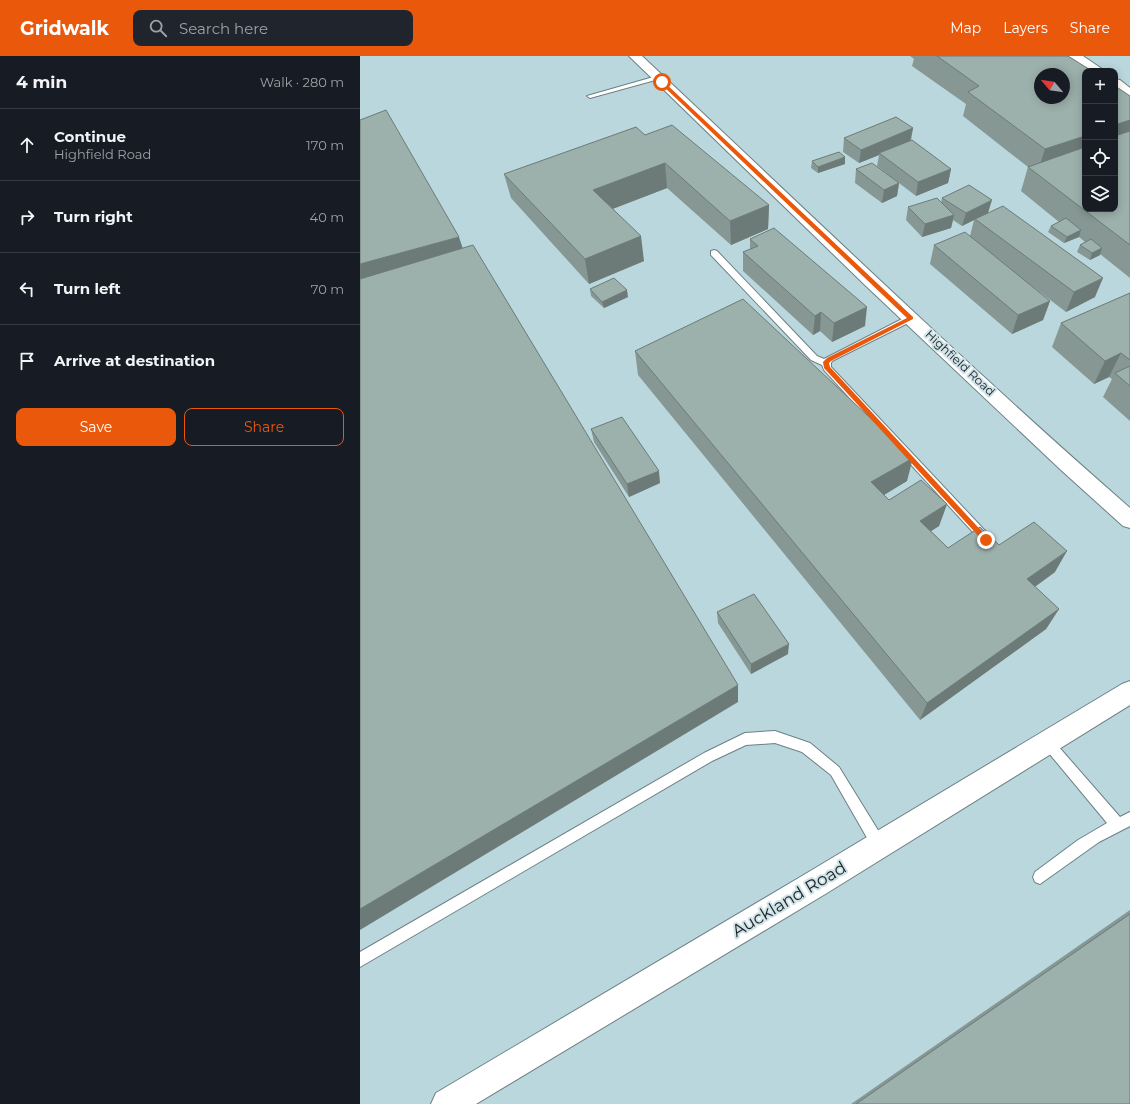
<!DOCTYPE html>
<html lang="en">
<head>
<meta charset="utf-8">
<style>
  :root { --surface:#171b24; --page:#20242c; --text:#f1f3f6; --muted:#9ea1a6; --line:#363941; --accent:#ea580c }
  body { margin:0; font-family:Montserrat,sans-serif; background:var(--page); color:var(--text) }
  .controls { position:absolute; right:12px; top:12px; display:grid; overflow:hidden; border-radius:8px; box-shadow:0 2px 10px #0003 }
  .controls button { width:36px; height:36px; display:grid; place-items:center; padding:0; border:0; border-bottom:1px solid var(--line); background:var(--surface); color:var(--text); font:20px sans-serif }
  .compass { position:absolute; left:674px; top:12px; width:36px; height:36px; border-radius:50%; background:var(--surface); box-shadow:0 2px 10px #0003; rotate:299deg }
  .stop { position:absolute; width:12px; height:12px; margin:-9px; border:3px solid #ea580c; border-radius:50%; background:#fff }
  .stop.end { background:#ea580c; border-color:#fff; box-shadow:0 1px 4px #0008 }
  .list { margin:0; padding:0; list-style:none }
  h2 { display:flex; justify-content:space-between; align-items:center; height:52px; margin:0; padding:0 16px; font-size:17px }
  h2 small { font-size:13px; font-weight:400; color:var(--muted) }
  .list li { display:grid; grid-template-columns:26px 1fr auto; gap:12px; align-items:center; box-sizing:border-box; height:72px; padding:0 16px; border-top:1px solid var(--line) }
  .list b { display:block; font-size:15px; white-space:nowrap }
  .list p { margin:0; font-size:13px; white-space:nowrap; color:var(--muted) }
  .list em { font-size:13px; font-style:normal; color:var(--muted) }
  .actions { display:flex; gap:8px; padding:12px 16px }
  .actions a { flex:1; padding:9px 0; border:1px solid var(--accent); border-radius:8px; text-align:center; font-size:14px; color:var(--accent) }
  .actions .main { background:var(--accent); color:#fff }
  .icon { flex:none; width:22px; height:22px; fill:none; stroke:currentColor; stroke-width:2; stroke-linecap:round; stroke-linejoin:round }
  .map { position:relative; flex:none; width:770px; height:1048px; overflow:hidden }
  header { display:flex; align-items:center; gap:24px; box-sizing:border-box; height:56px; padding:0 20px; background:var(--accent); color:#fff }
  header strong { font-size:19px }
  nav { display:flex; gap:22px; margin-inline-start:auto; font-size:14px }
  .search { width:280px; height:36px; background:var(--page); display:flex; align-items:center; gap:10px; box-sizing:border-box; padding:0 14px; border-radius:8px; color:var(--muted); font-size:15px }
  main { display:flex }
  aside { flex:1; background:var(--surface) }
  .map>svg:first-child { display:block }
</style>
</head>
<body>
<header>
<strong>Gridwalk</strong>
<div class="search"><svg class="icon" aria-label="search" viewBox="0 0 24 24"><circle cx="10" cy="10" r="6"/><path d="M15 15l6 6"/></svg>Search here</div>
<nav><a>Map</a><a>Layers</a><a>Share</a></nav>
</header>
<main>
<aside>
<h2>4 min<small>Walk · 280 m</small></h2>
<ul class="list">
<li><svg class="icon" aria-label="ahead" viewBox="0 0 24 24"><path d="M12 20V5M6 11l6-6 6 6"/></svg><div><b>Continue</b><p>Highfield Road</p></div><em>170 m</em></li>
<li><svg class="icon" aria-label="right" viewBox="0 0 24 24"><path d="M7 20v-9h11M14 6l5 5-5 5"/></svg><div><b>Turn right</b></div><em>40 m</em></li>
<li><svg class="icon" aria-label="left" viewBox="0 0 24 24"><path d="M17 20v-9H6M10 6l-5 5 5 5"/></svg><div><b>Turn left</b></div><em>70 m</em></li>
<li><svg class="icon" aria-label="arrive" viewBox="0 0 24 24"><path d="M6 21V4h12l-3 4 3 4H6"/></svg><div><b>Arrive at destination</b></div></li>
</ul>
<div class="actions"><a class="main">Save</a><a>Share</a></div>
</aside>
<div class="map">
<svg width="770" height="1048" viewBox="0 0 770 1048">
  <rect width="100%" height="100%" fill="#cfe3e8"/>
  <path fill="#bad7de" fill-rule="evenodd" d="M0 0H770V1048H0ZM725 15H755V153H725ZM680 18H704V42H680Z"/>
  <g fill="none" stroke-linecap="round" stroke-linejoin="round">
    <defs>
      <g id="service">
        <polygon points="297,20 299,21 299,23 230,42 227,40"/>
        <polygon points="354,194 357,195 457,300 464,303 548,260 554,260 555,262 554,264 472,305 471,307 471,311 630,480 631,483 630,486 626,487 622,486 464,314 462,309 451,304 351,199 351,195"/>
        <polygon points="415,675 450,687 479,711 524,784 526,789 524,794 519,796 514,794 471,719 442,696 415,687 386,689 352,705 0,911 0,896 344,697 385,677"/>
        <polygon points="687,680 691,682 760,761 770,756 770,770 739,786 680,828 675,826 673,821 675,816 718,784 747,767 683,690 681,686 683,682"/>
      </g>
      <g id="minor">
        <polygon points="708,0 723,0 745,15 729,15"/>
        <polygon points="755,23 760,24 770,32 770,43 765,42 755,34"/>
        <polygon points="770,625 770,649 467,837 116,1048 71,1048 76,1037 447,817 762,628"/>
      </g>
      <path id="tertiary" d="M269 0H282C444 152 603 306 770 452V472L763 470 701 414 506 230Z"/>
    </defs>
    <use href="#service" stroke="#6d8084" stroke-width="2"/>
    <use href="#minor" stroke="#6d8084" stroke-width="2"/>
    <use href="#tertiary" stroke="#6d8084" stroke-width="2"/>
    <use href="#service" fill="#fff" fill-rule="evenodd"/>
    <use href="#minor" fill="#fff" fill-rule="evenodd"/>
    <use href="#tertiary" fill="#fff" fill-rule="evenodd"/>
  </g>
  <g fill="#869794">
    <polygon points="550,0 708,0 770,40 770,222 740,198 740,199 730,204 717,196 720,189 725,186 719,181 704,187 688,176 691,170 699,166 661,135 668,111 603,60 606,48 552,10 554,3"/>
    <polygon points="553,72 551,85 591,113 588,127 556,140 539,127 537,140 522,147 495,127 496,113 539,127 517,110 519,99 499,107 483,96 484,82"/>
    <polygon points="285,79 409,149 408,173 371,189 307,132 252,153 284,205 229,228 151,142 144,118"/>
    <polygon points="452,105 485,108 458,117 451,112"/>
    <polygon points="582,142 628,157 735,241 706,256 660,221 690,245 683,264 652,278 570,208 574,189 610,180 614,164 602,170 593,164 591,172 562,181 546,164 548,151 581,147"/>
    <polygon points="390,183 505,270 472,286 460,275 453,279 383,215 383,196 390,193"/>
    <polygon points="230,233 268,241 244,252 231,240"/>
    <polygon points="770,237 770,365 743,341 752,323 749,321 734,328 692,291 701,267"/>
    <polygon points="275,295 547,425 524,439 529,444 587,448 579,470 571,475 588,492 639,489 695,516 675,531 699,553 686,573 560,664 278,319"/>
    <polygon points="231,373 300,427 269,441 234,386"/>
    <polygon points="357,556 428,598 391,618 358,567"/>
    <polygon points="770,854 770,1048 491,1048"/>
  </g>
  <g fill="#6d7b78">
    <polygon points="770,64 770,85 755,91 755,69"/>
    <polygon points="553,72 550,85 519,97 519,99 499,107 501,94"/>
    <polygon points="725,80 725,101 677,118 685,93"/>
    <polygon points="485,101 485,108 458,117 458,111"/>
    <polygon points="305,107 307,132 237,159 233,134"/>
    <polygon points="591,113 588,127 556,140 558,126"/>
    <polygon points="539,127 537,140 522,147 524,134"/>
    <polygon points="632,144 628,157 615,163 614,164 602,170 606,157"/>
    <polygon points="409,149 408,173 371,189 370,165"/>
    <polygon points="594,159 591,172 562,181 565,168"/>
    <polygon points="721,174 719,181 704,187 707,181"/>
    <polygon points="281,180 284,205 229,228 225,203"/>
    <polygon points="99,181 107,205 0,236 0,208"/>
    <polygon points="742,192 740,199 730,204 732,197"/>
    <polygon points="743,222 735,241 706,256 714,236"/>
    <polygon points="267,234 268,241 244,252 242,246"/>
    <polygon points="690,245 683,264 652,278 658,259"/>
    <polygon points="507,251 505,270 472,286 474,267"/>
    <polygon points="461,256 460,275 453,279 455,260"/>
    <polygon points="761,297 749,321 734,328 745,305"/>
    <polygon points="553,402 547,425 507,449 511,426"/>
    <polygon points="299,415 300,427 269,441 267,428"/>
    <polygon points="587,448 579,470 554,486 560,465"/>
    <polygon points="707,495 695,516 656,544 667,523"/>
    <polygon points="699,553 686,573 560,664 567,647"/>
    <polygon points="429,588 428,598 391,618 391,608"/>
    <polygon points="378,629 378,646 0,874 0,853"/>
  </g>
  <g fill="#9cb0ac" stroke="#6d7b78" fill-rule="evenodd">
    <path d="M577 0H708L732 15H725V80L685 93 608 36 619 30ZM680 18H704V42H680Z"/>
    <polygon points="755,30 770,40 770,64 755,69"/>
    <polygon points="26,54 99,181 0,208 0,64"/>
    <polygon points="536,61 553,72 501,94 484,82"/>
    <polygon points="312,69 409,149 370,165 305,107 233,134 281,180 225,203 144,118 276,71 285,79"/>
    <polygon points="770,75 770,189 668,111 725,91 725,153 755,153 755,80"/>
    <polygon points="552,84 591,113 558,126 519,97"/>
    <polygon points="479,96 485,101 458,111 452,105"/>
    <polygon points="512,107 539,127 524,134 496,113"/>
    <polygon points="609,129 632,144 606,157 582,142"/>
    <polygon points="577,142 594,159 565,168 548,151"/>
    <polygon points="643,150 743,222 714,236 615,163"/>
    <polygon points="706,162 721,174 707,181 691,170"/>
    <polygon points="414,172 507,251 474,267 461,256 455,260 383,196 398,190 390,183"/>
    <polygon points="605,176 690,245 658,259 574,189"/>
    <polygon points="731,183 742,192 732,197 720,189"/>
    <polygon points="113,189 378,629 0,853 0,223"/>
    <polygon points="254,222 267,234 242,246 230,233"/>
    <polygon points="770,237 770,304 761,297 745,305 701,267"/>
    <polygon points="383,243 553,402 511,426 529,444 561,424 587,448 560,465 588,492 620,471 639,489 674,466 707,495 667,523 699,553 567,647 275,295"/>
    <polygon points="770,310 770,330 755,317"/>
    <polygon points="262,361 299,415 267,428 231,373"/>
    <polygon points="394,538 429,588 391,608 357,556"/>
    <polygon points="770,858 770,1048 496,1048"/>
  </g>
  <polygon fill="#ea580c" points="300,25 303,25 553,261 553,263 471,305 469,307 470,311 628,482 628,486 624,486 464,312 463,306 467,302 547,262 300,27"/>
  <g text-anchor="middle" stroke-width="4" stroke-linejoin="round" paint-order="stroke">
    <g font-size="12" fill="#1a2223" stroke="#cfe3e8">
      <text transform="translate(600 307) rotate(43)" y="4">Highfield Road</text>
    </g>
    <g font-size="17" fill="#1a2223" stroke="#cfe3e8">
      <text transform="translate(429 843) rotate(-31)" y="6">Auckland Road</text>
    </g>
  </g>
</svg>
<div class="controls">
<button>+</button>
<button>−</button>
<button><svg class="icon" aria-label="locate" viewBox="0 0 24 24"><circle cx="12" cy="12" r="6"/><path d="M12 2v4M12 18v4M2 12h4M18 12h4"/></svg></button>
<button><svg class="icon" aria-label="layers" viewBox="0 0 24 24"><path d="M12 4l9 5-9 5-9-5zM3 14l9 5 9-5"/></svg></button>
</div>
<svg class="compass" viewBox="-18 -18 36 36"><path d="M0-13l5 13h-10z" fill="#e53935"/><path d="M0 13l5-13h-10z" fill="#9ea1a6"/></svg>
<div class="stop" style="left:302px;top:26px"></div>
<div class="stop end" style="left:626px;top:484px"></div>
</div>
</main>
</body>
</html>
